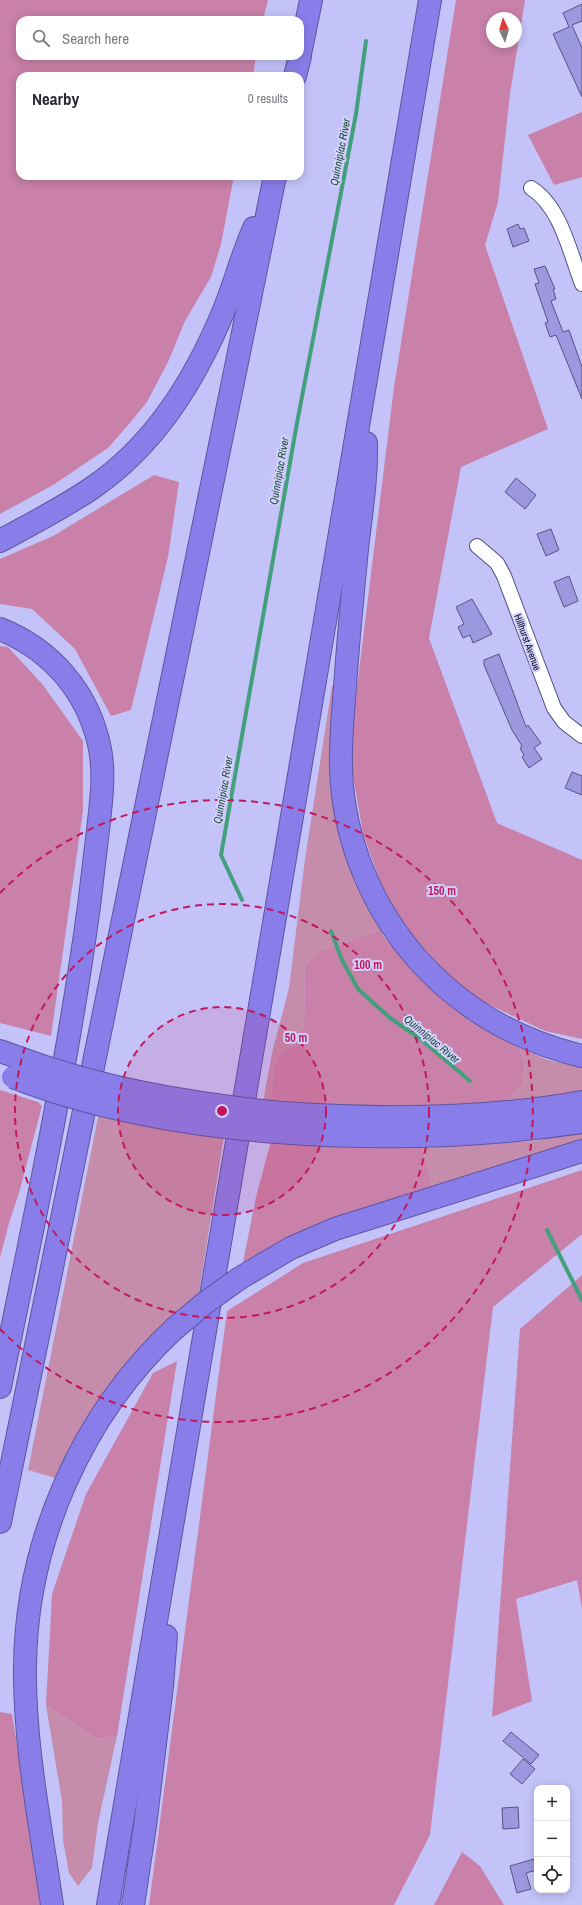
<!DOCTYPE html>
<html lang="en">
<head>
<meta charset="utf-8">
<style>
  :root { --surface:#fff; --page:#f7f7f7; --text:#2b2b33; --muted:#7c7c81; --line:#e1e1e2 }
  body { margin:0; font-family:"Archivo Narrow",sans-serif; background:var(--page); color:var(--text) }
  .controls { position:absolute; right:12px; bottom:12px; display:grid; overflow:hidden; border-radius:8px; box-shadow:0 2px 10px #0003 }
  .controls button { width:36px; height:36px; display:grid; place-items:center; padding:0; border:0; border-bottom:1px solid var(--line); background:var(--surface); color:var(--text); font:20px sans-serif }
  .compass { position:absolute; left:486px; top:12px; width:36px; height:36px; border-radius:50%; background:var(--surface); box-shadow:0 2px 10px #0003; rotate:355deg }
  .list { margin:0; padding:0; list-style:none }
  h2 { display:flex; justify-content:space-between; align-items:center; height:52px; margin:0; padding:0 16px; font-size:17px }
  h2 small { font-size:13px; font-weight:400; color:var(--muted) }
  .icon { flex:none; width:22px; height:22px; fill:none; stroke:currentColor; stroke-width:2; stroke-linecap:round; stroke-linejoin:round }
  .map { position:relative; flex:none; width:582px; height:1905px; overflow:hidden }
  .search { position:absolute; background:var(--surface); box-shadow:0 2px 10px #0003; left:16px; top:16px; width:288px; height:44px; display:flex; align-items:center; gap:10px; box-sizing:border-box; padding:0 14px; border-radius:12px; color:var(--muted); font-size:15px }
  .panel { position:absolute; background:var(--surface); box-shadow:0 2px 10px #0003; left:16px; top:72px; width:288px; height:108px; border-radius:12px }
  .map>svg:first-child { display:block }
</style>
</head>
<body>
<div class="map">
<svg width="582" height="1905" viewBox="0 0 582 1905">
  <rect width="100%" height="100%" fill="#c4c3f9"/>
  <g fill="#c58cab">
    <polygon points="332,686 337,686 335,810 355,884 381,930 318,952 305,965 304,1024 295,1045 278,1056 274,1068 270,1103 263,1102 272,1053 289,988 305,859"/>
    <polygon points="518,1047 548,1060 582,1067 582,1091 505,1102 523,1083 525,1062"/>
    <polygon points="99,1112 224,1136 198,1299 59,1479 28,1470"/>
    <polygon points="582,1131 582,1142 432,1186 423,1148 535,1141"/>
    <polygon points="46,1705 97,1739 117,1736 98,1823 92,1868 78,1886 69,1873 63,1840 62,1801"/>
  </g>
  <g fill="#c981a9" fill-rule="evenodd">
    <polygon points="0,0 268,0 263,20 20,20 20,56 256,56 253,76 20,76 20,176 234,176 221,244 211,277 185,321 168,362 147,402 129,424 108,448 53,485 0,514"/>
    <path d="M456 0H525L510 94 498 202 485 245 548 429 461 467 429 638 497 823 582 860V1039L545 1031 464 993 403 925 380 881 363 834 349 752 394 387ZM492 18H516V42H492Z"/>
    <polygon points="582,112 582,177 554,185 528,135"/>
    <polygon points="154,475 179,482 168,557 131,710 111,716 75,649 32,609 0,604 0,559 53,536"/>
    <polygon points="0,646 8,647 43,685 83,741 83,811 51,1036 0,1023"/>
    <polygon points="381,930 383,936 425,982 470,1021 518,1047 525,1062 523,1083 505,1102 449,1106 355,1108 270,1103 274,1068 278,1056 295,1045 304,1024 305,965 318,952"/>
    <polygon points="0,1090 38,1102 42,1106 19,1193 9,1223 0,1258"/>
    <polygon points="271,1141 423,1148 432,1186 339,1217 242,1267 256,1197"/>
    <polygon points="582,1170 582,1234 493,1307 430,1835 394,1905 149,1905 227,1311 303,1263"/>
    <polygon points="582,1275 582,1608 577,1580 516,1599 532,1701 492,1717 520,1329"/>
    <polygon points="177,1361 117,1736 97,1739 46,1705 52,1594 86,1494 153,1373"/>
    <polygon points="0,1712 12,1714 24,1788 40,1905 0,1905"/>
    <polygon points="462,1852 480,1866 504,1905 434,1905"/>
  </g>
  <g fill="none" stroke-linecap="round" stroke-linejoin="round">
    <g stroke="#439f7c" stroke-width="4">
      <polyline points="242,900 221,855 297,423 356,114 366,41"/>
      <polyline points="331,931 342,960 358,989 389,1017 423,1041 470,1081"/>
      <polyline points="547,1230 582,1300"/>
    </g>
  </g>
  <g fill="#9b98df" stroke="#565382">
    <polygon points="582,4 582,21 572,25 582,48 582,97 553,34 569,27 563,13"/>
    <polygon points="518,224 520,229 524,228 529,241 513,247 507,229"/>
    <polygon points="545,266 555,289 553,289 556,299 551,301 563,332 569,330 582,367 582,399 556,335 550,337 545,323 548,322 535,284 539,283 534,269"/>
    <polygon points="516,478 536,495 525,509 505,492"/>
    <polygon points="551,529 559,550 546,556 537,534"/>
    <polygon points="569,576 578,601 564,607 554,582"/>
    <polygon points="472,599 492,634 473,643 470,635 463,638 458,627 464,624 456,607"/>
    <polygon points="499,654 526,727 528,725 541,743 534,748 542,759 529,768 522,757 524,755 520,748 522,746 512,730 484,665 484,660"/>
    <polygon points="572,772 582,776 582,795 565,788"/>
    <polygon points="511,1732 539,1755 531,1764 503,1741"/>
    <polygon points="523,1759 535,1769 522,1784 510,1774"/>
    <polygon points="518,1807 519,1828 503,1829 502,1808"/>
    <polygon points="534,1859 537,1870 526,1873 531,1889 517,1893 510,1866"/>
  </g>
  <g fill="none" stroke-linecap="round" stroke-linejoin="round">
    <defs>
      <g id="street">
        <path d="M531 188C561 207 570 253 582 284"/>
        <polyline points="477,546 497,563 504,576 554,708 564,722 582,736"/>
      </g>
      <g id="highway">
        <polyline points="300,54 311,0"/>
        <polyline points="295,76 300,56"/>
        <path d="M366 443C367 478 361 513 357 549 353 590 349 631 346 673 344 704 340 737 341 768 343 839 372 909 420 962 463 1009 519 1041 582 1056"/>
        <path d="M0 541C31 524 63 508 92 488 155 445 195 380 224 310 235 283 242 255 254 228"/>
        <path d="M0 629C52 650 89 693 100 749 105 775 101 803 98 830 95 855 92 881 89 906 67 1068 33 1227 0 1387"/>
        <polyline points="0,1051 17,1057"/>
        <path d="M282 1113C382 1120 483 1120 582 1102"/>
        <path d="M278 1132C380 1140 481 1137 582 1122"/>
        <polyline points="240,1278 291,1248 335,1229 582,1151"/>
        <polyline points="0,1522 275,176"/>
        <path d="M52 1905C41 1828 24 1745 25 1667 26 1541 82 1415 174 1329"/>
        <polyline points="108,1905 430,0"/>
        <polyline points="133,1905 145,1826 162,1686 166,1636"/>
      </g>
    </defs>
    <use href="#street" stroke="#535080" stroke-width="16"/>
    <use href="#highway" stroke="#5d55a1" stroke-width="24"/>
    <use href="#street" stroke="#fff" stroke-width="14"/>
    <use href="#highway" stroke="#897ee9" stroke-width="22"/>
    <defs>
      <g id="highway-bridge">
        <path d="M17 1057C101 1089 192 1104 282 1113"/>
        <path d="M13 1077C95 1109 191 1126 278 1132"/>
        <polyline points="174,1329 205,1303 240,1278"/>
      </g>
    </defs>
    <use href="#highway-bridge" stroke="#5d55a1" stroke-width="24" stroke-linecap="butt"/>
    <use href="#highway-bridge" stroke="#897ee9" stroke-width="22"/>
  </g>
  <circle cx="222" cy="1111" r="104" fill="#c2185b" fill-opacity=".12"/>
  <g fill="none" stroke="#c2185b" stroke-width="2" stroke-dasharray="7 5">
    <circle cx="222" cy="1111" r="104"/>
    <circle cx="222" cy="1111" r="207"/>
    <path d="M0 893A311 311 0 1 1 0 1329"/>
  </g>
  <g text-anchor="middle" stroke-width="4" stroke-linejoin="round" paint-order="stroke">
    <g font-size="10" fill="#0a091b" stroke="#d1d1fd">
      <text transform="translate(528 642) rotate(70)" y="4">Hillhurst Avenue</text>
    </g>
    <g font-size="11" font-style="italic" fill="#1f4737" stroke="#d1d1fd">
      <text transform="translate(340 152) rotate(-79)" y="4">Quinnipiac River</text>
      <text transform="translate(279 471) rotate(-80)" y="4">Quinnipiac River</text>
      <text transform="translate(223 790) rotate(-80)" y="4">Quinnipiac River</text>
      <text transform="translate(432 1039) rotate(40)" y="4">Quinnipiac River</text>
    </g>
  </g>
  <circle cx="222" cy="1111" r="6" fill="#c2185b" stroke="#d1d1fd" stroke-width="2"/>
  <g font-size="12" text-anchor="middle" font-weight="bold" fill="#c2185b" stroke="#d1d1fd" stroke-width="4" stroke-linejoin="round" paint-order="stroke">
    <text x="442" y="895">150 m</text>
    <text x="368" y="969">100 m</text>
    <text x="296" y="1042">50 m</text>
  </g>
</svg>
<div class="controls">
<button>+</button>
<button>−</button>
<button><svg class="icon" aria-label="locate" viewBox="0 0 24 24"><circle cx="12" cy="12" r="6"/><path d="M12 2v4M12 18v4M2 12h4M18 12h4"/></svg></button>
</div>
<svg class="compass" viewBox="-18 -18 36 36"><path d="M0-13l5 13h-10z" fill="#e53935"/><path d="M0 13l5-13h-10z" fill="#7c7c81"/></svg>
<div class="search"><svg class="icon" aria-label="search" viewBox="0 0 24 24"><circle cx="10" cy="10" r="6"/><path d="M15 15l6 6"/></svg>Search here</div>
<section class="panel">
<h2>Nearby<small>0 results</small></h2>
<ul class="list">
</ul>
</section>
</div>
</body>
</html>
